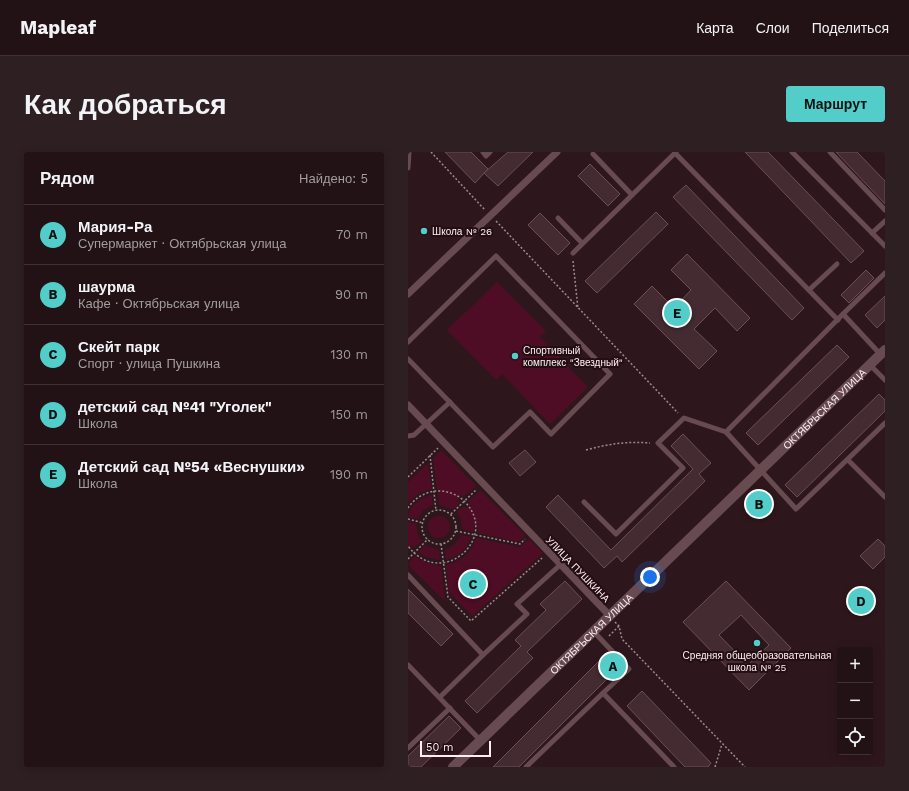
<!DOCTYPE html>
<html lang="ru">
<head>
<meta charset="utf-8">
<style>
  :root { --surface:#221115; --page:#2e1f22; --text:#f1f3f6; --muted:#a29da0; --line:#3f3134; --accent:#53cdca }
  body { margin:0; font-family:"Work Sans",sans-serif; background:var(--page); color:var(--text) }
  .controls { position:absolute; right:12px; bottom:12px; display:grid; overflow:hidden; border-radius:4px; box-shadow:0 2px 10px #0003 }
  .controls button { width:36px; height:36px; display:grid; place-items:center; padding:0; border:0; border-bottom:1px solid var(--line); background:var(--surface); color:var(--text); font:20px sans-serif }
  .scale { position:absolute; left:12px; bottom:10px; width:71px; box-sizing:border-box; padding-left:4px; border:2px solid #fef0f3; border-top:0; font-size:11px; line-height:14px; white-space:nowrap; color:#fef0f3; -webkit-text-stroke:3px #240e13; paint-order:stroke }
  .you { position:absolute; left:242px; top:425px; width:14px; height:14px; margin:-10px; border:3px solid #fff; border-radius:50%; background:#1a73e8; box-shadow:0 0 0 6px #1a73e833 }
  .badge { display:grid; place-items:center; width:26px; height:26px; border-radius:50%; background:var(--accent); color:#111; font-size:13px; font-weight:700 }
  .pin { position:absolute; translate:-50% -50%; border:2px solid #fff; box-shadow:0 1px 4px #0006 }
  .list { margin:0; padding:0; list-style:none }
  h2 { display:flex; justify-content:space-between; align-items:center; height:52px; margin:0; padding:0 16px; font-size:17px }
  h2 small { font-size:13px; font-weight:400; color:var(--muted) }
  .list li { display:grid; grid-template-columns:26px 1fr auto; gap:12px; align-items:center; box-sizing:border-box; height:60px; padding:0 16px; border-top:1px solid var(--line) }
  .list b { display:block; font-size:15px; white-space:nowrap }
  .list p { margin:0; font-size:13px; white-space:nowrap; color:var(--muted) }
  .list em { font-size:13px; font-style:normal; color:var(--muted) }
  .icon { flex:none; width:22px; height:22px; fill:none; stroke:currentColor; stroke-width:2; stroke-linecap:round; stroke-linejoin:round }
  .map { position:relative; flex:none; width:477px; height:615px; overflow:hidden; border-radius:4px }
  header { display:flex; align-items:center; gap:24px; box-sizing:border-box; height:56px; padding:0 20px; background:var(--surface); border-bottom:1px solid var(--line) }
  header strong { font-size:19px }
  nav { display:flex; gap:22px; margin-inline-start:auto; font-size:14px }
  .intro { display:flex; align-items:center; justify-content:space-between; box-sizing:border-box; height:96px; padding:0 24px }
  h1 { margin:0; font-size:28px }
  .button { padding:10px 18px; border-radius:4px; background:var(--accent); color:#111; font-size:14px; font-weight:700 }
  main { display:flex; gap:24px; padding:0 24px }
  aside { flex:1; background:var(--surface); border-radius:4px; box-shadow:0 2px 10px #0003 }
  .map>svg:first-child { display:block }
</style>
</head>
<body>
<header>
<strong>Mapleaf</strong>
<nav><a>Карта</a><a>Слои</a><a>Поделиться</a></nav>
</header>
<div class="intro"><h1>Как добраться</h1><a class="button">Маршрут</a></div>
<main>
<aside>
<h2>Рядом<small>Найдено: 5</small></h2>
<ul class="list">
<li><span class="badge">A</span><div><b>Мария-Ра</b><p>Супермаркет · Октябрьская улица</p></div><em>70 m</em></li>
<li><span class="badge">B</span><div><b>шаурма</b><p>Кафе · Октябрьская улица</p></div><em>90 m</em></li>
<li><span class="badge">C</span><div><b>Скейт парк</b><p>Спорт · улица Пушкина</p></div><em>130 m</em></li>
<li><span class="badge">D</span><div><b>детский сад №41 &quot;Уголек&quot;</b><p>Школа</p></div><em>150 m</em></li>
<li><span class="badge">E</span><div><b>Детский сад №54 «Веснушки»</b><p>Школа</p></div><em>190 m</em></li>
</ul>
</aside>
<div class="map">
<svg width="477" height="615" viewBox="0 0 477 615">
  <rect width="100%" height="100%" fill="#2e171c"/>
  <g fill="#4f0d25">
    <polygon points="89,130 138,179 132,185 180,235 142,272 94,222 88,228 39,178"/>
    <polygon points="33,298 68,334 55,345 52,343 49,349 53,350 45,357 31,353 30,337 29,337 25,307"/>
    <polygon points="20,311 24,337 11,341 0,351 0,330"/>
    <polygon points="72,338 117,383 111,390 70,381 70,374 66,375 65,380 54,377 53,367 49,360 56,354 58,356 63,354 60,350"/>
    <path d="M24 343 25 353 15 358 10 367 0 365C1 353 14 345 24 343Z"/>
    <circle cx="31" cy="375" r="11"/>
    <polygon points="0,370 8,372 10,383 14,389 6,396 4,393 0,395"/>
    <path d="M53 383 63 385C59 397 51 404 38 408L37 398 46 393Z"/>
    <path d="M68 386 112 395 121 387 135 401 64 464 41 440 38 413C52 410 65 400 68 386Z"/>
    <polygon points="17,393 31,398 32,408 18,405 10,400"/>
    <polygon points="6,404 19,411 33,414 37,449 0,413"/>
  </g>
  <g fill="#442b31" stroke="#6b4f55" fill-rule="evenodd">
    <polygon points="37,0 63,0 80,17 67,31"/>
    <polygon points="100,0 125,0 90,34 76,21"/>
    <polygon points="337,0 360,0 456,99 443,111"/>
    <polygon points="428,0 449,0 477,29 477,52"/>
    <polygon points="182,12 212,42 200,54 170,24"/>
    <polygon points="278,33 396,156 384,168 265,45"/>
    <polygon points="248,60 260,72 189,141 177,129"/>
    <polygon points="132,61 162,91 150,103 120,73"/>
    <polygon points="279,102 342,166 329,179 307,156 286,177 309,199 291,217 226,152 244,134 266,156 283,138 263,118"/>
    <polygon points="458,118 466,126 441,151 433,143"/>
    <polygon points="477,144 477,168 469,176 457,163"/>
    <polygon points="429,193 441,205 350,293 338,281"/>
    <polygon points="471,242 477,248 477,259 389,345 377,333"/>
    <polygon points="275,282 303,311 291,322 297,329 214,410 209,404 196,416 138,355 150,343 203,398 285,317 263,294"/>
    <polygon points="117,298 128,310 112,324 101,311"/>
    <polygon points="470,387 477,394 477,405 465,417 452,404"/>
    <polygon points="157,429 174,447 119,500 125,506 69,561 57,549 113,494 107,488 138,458 132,452"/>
    <path d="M318 429 383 496 341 538 275 470ZM333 463 361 493 340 513 311 483Z"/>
    <polygon points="0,437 45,482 33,494 0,461"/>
    <polygon points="200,500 212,514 111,615 85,615"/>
    <polygon points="234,539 303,611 300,615 277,615 219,554"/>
    <polygon points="41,564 53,576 13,615 0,615 0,604"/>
  </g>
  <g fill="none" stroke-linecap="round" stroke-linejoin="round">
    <g stroke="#9c8a8e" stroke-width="1.5" stroke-dasharray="2 2" stroke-linecap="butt">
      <polyline points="23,0 77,58"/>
      <polyline points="88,69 270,261"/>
      <polyline points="165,109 170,157"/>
      <path d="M178 298C200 292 220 289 242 291"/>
      <polyline points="22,303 28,359"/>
      <polyline points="0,325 30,296"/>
      <path d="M0 356C7 345 20 338 34 339 43 340 52 344 58 351 91 387 33 438 0 394"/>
      <circle cx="31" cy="375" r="17"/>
      <polyline points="43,362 69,337"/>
      <polyline points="0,367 15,371"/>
      <polyline points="48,379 112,392 117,387"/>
      <polyline points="33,392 40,445 63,469 134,406"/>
      <polyline points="0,407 20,387"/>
      <polyline points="207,470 211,474 214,487 337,615"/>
      <polyline points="201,484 211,474"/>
      <polyline points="307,615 314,592"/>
    </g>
    <g stroke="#674b51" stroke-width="5">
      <polyline points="75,0 78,4 82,0"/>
      <polyline points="384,0 477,94"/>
      <polyline points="422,0 477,58"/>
      <polyline points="267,1 430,168"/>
      <polyline points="185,2 224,43"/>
      <polyline points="0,16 1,0"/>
      <polyline points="150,66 174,91"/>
      <polyline points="464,81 477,69"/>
      <polyline points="165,101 268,0"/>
      <polyline points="401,138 429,112"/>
      <polyline points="435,162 477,121"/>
      <polyline points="0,190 88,104 202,222 143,282 122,260 85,295 0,207"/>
      <polyline points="462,213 477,228"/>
      <polyline points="318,280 435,162 473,203"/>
      <polyline points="0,284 6,283 42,250"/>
      <polyline points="440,308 477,345"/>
      <polyline points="176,350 208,382 275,316 250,291 276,266 318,280 388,357 477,271"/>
      <polyline points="0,423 75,503 119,462 109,452 152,413"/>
      <polyline points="186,480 221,517 195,541"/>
      <polyline points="0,513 73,589"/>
      <polyline points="32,545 75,503"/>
      <polyline points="0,596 42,556"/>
      <polyline points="118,615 195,541 266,615"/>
    </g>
    <g stroke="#674b51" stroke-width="7">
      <polyline points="0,142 149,0"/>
      <polyline points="0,253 202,464"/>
    </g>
    <path stroke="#674b51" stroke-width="10" id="s1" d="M45 615 477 198"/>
  </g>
  <g fill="#53cdca" stroke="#240e13" stroke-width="1.5">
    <circle cx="16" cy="79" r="4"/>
    <circle cx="107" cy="204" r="4"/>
    <circle cx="349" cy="491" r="4"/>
  </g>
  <g text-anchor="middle" stroke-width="4" stroke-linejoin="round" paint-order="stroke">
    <g font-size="10" fill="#fef0f3" stroke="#240e13" text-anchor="start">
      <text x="24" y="83">Школа № 26</text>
      <text x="115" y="202">Спортивный<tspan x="115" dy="12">комплекс "Звездный"</tspan></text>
      <text x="349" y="507" text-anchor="middle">Средняя общеобразовательная<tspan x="349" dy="12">школа № 25</tspan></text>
    </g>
    <g font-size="10" fill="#fef0f3" stroke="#240e13">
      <text dy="4" stroke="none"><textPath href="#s1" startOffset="516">ОКТЯБРЬСКАЯ УЛИЦА</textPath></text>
      <text transform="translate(170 417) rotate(46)" y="4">УЛИЦА ПУШКИНА</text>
      <text dy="4" stroke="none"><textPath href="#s1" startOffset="192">ОКТЯБРЬСКАЯ УЛИЦА</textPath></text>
    </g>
  </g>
</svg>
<div class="controls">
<button>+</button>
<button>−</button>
<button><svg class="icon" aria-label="locate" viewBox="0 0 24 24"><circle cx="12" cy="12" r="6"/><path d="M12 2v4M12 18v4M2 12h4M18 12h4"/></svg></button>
</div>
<div class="scale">50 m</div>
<div class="you"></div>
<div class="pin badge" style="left:205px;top:514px">A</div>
<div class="pin badge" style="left:351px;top:352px">B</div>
<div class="pin badge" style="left:65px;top:432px">C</div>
<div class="pin badge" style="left:453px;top:449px">D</div>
<div class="pin badge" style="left:269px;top:161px">E</div>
</div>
</main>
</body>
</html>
